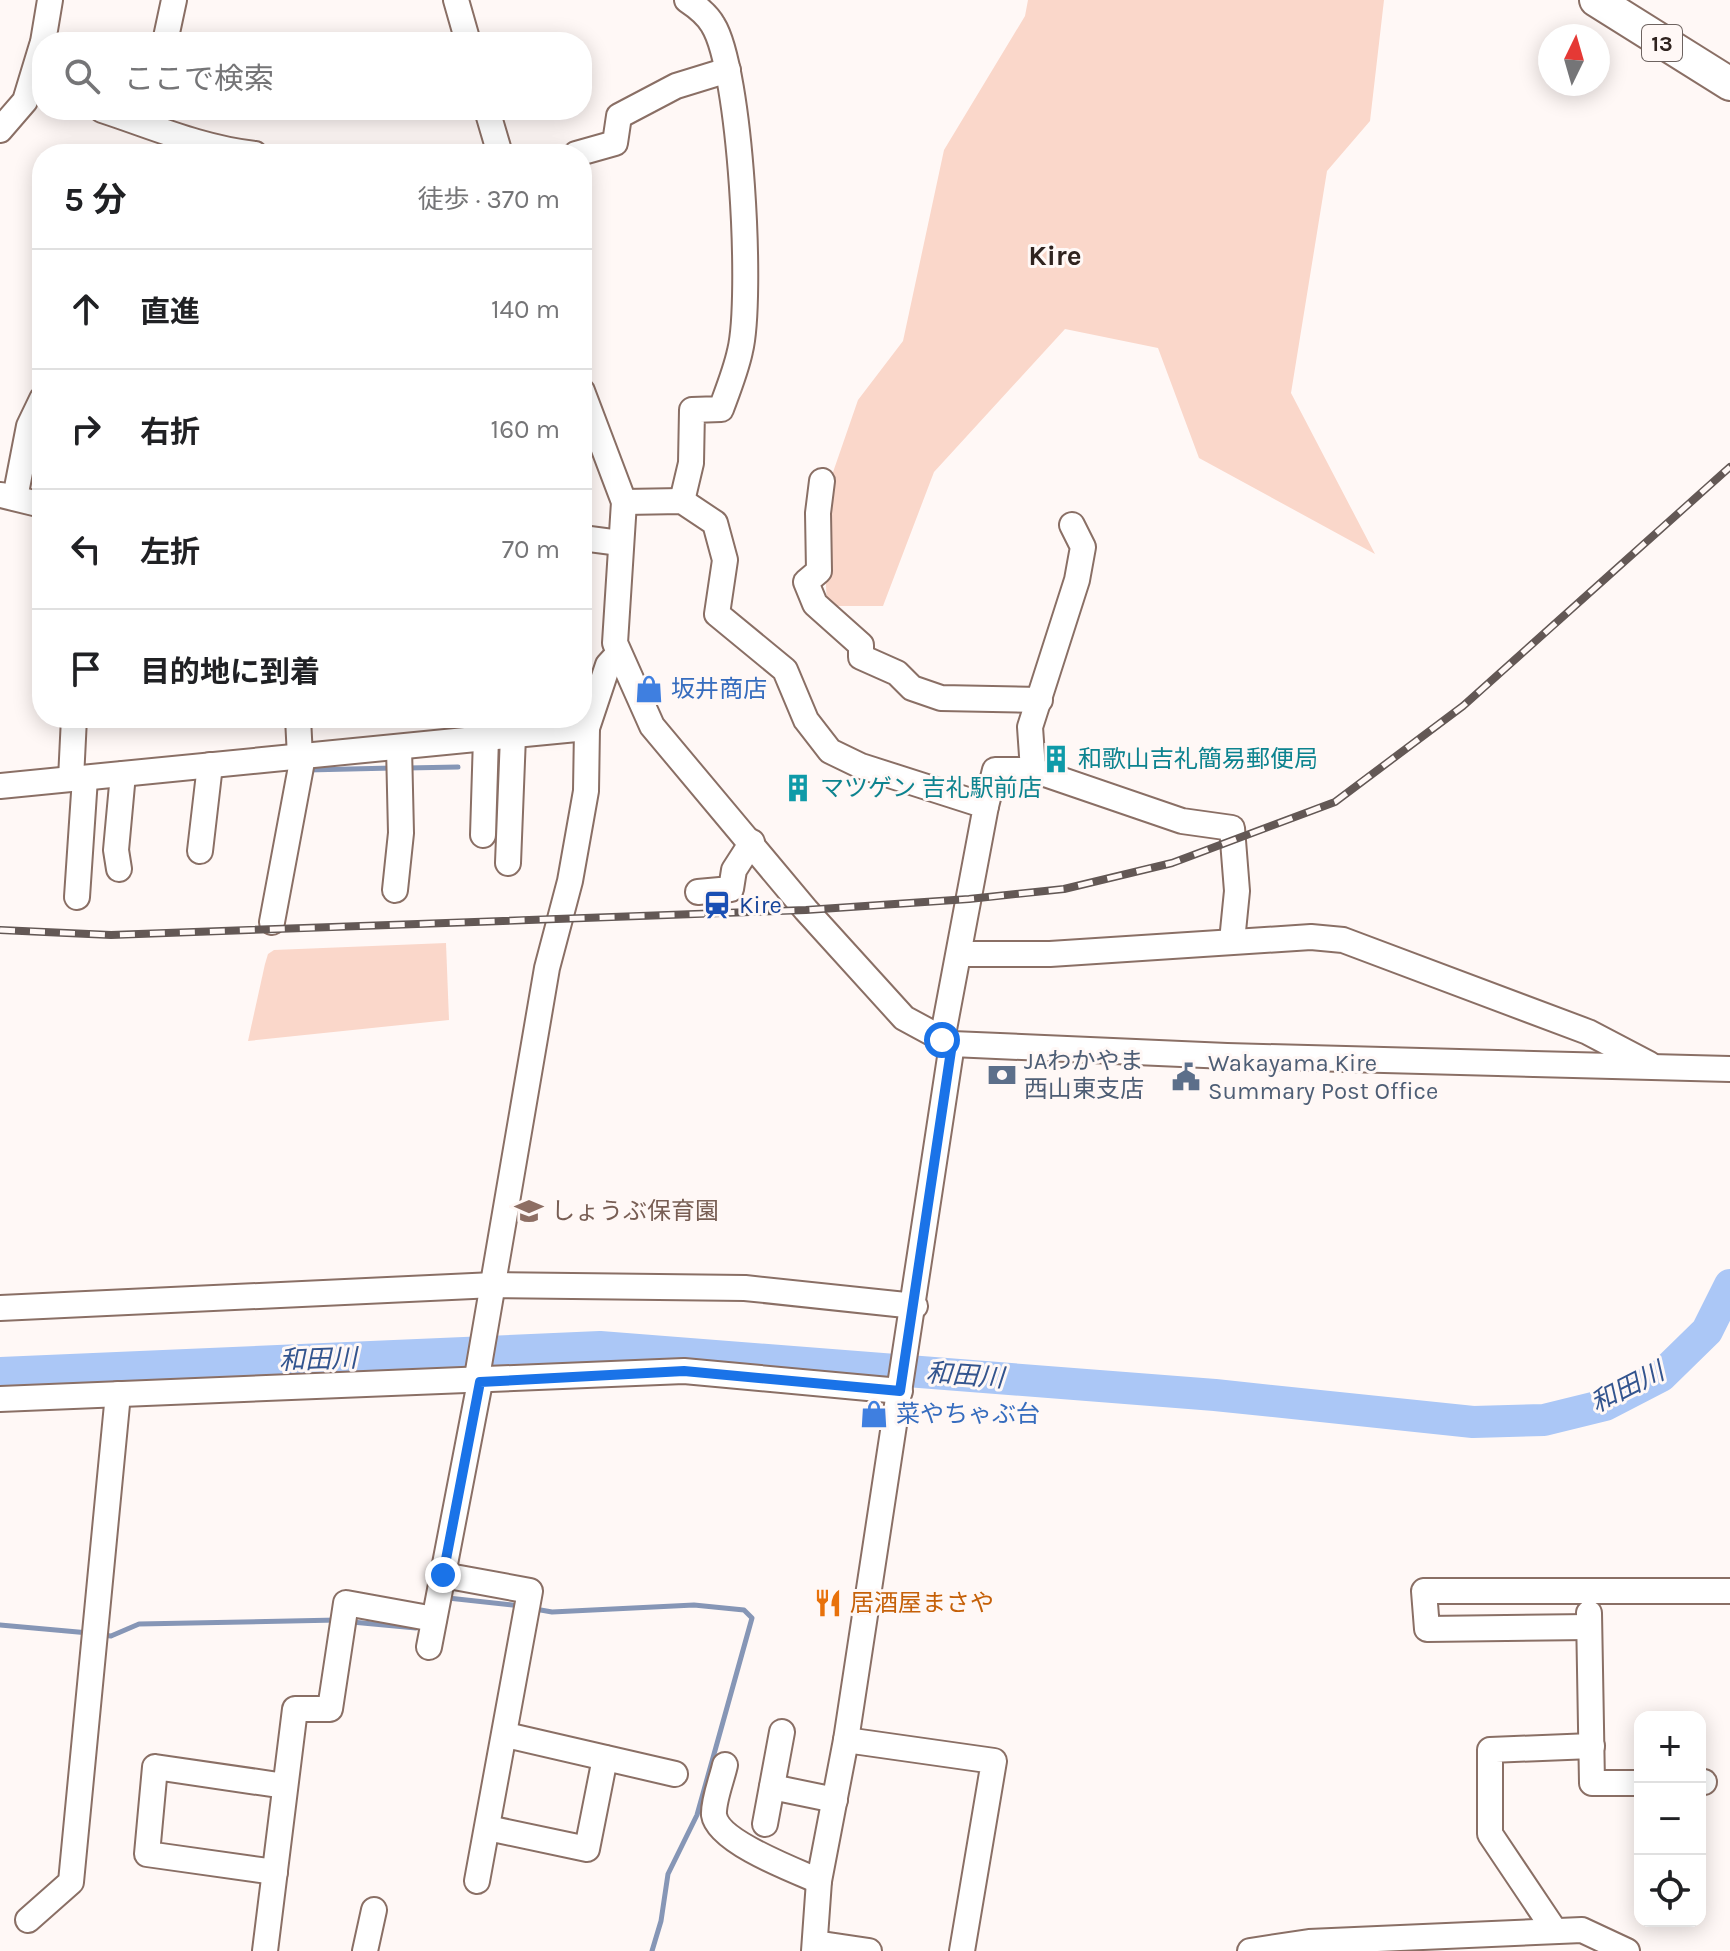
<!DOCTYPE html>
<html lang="ja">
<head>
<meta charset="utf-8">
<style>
  :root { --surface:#fff; --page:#f6f6f6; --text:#202124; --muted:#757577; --line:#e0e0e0 }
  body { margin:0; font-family:Karla,"Noto Sans JP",sans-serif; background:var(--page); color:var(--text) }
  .controls { position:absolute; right:24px; bottom:24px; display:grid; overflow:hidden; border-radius:16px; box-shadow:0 4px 20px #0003 }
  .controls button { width:72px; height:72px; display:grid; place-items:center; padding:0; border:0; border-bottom:2px solid var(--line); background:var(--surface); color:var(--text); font:40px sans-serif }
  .compass { position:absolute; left:1538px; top:24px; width:72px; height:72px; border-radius:50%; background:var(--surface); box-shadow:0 4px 20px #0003; rotate:5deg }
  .stop { position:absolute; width:24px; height:24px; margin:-18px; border:6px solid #1a73e8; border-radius:50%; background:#fff }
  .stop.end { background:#1a73e8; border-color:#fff; box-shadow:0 2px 8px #0008 }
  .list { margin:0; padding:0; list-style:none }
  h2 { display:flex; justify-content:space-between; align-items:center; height:104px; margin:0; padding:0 32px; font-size:34px }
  h2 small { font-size:26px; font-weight:400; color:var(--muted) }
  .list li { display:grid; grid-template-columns:52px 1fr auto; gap:24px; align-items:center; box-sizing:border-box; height:120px; padding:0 32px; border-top:2px solid var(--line) }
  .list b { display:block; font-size:30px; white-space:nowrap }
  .list em { font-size:26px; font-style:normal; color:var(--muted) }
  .icon { flex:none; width:44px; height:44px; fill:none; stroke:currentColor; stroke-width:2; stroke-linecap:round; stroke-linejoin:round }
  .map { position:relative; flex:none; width:1730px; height:1951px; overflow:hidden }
  .search { position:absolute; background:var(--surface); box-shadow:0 4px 20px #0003; left:32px; top:32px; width:560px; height:88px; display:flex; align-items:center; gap:20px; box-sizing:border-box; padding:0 28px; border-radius:32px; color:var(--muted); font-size:30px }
  .panel { position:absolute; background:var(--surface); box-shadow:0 4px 20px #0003; left:32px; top:144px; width:560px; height:584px; border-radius:32px }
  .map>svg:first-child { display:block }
</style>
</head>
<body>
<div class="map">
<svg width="1730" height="1951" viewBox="0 0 1730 1951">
  <rect width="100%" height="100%" fill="#fff8f6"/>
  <g fill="#fad7ca">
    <polygon points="1028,0 1384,0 1370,121 1327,171 1291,393 1375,554 1199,458 1158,348 1065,329 934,472 883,606 827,606 822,504 858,400 903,341 944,150 1025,16"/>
    <polygon points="446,943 449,1020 248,1041 265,964 268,954 274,950"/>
  </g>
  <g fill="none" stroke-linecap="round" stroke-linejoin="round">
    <g stroke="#8696b6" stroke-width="5">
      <polyline points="407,768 458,767"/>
      <polyline points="307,770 393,768"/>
      <polyline points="448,1598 521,1606"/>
      <polyline points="535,1609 552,1612 694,1605 744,1610 752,1618 697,1815 668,1874 661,1921 652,1951"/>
      <polyline points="352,1622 416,1628 420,1624"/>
      <polyline points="0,1625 89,1633"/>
      <polyline points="102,1635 111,1636 139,1624 338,1620"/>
    </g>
    <polyline stroke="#abc7f6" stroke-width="32" points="0,1373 600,1347 1215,1395 1473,1422 1544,1420 1605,1405 1661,1376 1707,1331 1730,1285"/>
    <defs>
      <g id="minor">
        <polyline points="456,0 468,42"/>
        <polyline points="43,42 50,0"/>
        <polyline points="165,42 174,0"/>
        <path d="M102 110C154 127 201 148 255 154"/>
        <polyline points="487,110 500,154"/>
        <polyline points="0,130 25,101 42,45"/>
        <polyline points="576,154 615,143 619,116 676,86 728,70"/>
        <polyline points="582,391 624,502 615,643 652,726 806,910 904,1018 952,1044 1227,1056 1730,1069"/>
        <polyline points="822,481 818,513 819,571 806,582 815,604 861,645 861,657 897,673 912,688 941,698 1040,700"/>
        <polyline points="1,495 42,505"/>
        <polyline points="15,498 29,426 42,399"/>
        <path d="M682 501 691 463 692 410 721 409C728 390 736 370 740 351 753 298 741 70 713 25 708 16 696 6 687 0"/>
        <polyline points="624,502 682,501 715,523 725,560 717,614 785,670 806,720 830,751 861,766 986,806 942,1040"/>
        <polyline points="582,538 620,543"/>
        <polyline points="298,718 300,757"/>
        <polyline points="1033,770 1030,727 1077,580 1083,547 1072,525"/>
        <polyline points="71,779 74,718"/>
        <polyline points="0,786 587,728 608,665 618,654"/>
        <polyline points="986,806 995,770 1033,770 1182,821 1232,828 1237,891 1232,941"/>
        <polyline points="483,835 486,738"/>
        <polyline points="200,851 210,765"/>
        <polyline points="508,863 513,736"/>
        <polyline points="119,869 116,850 123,774"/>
        <polyline points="395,890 401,833 399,747"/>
        <polyline points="698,892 731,889 734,870 752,842"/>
        <polyline points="77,897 85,778"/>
        <polyline points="272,922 303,756"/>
        <polyline points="961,954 1050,954 1311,937 1343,940 1588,1032 1649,1064"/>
        <polyline points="0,1308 494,1285 745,1288 915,1306"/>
        <polyline points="0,1399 684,1371 900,1391"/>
        <polyline points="443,1575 530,1591 477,1881"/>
        <polyline points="1589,1613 1592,1783 1640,1783"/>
        <polyline points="1589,1627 1427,1629 1424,1591 1730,1591"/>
        <polyline points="429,1647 480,1382 478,1371 547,968 570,881 586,791 587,728"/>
        <polyline points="506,1735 675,1774"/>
        <polyline points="846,1740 994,1761 962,1951"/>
        <path d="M725 1765C722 1779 713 1801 714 1815 718 1842 796 1871 819 1881"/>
        <polyline points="1700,1782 1704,1782"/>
        <polyline points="772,1787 835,1800"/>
        <polyline points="765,1824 782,1732"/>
        <polyline points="488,1828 587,1849 605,1758"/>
        <polyline points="275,1872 147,1854 155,1767 285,1786"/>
        <polyline points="28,1920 71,1882 118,1394"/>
        <polyline points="1555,1931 1490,1834 1490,1750 1592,1746"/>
        <polyline points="815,1943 869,1951"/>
        <polyline points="265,1951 295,1709 330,1709 346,1603 434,1619"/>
        <polyline points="365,1951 374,1910"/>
        <polyline points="814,1951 819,1881 846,1740 952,1044"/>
        <polyline points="1250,1951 1309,1942 1582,1930 1627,1951"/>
      </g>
      <polyline id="major" points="1596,0 1730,84"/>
    </defs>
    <use href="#minor" stroke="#8a6f65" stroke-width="28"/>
    <use href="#major" stroke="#8a6f65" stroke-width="36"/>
    <use href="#minor" stroke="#fff" stroke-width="24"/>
    <use href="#major" stroke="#fff" stroke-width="32"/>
    <defs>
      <polyline id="rail" points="0,930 111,935 806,910 969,899 1064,889 1172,863 1335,802 1463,706 1730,467"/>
    </defs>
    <use href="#rail" stroke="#635855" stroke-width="8"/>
    <use href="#rail" stroke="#fff8f6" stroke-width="5" stroke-dasharray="15" stroke-linecap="butt"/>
  </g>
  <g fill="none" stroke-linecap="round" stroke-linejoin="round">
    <polyline stroke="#1a73e8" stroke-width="10" points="443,1575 480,1382 684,1371 900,1391 952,1044 942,1040"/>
  </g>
  <defs>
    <symbol id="shop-bare" viewBox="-9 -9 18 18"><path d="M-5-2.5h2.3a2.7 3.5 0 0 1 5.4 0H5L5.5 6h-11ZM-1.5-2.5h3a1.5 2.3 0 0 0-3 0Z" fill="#3f7fe0" stroke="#fff8f6" stroke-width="2.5" paint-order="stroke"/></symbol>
    <symbol id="building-bare" viewBox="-9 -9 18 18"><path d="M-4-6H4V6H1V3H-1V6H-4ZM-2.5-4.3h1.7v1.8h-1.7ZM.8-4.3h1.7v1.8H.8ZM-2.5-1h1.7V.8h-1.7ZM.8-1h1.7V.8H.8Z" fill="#0f9aa8" stroke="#fff8f6" stroke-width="2.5" paint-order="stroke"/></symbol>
    <symbol id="station-bare" viewBox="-9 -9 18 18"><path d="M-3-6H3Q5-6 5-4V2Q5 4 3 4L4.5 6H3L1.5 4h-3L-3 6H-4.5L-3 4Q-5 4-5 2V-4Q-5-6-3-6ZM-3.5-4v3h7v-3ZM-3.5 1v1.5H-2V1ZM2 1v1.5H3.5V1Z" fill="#1a4fb4" stroke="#fff8f6" stroke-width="2.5" paint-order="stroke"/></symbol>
    <symbol id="bank-bare" viewBox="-9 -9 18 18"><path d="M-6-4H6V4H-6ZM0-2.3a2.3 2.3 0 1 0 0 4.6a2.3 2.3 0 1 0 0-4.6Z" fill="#5c6f8a" stroke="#fff8f6" stroke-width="2.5" paint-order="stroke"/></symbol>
    <symbol id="civic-bare" viewBox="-9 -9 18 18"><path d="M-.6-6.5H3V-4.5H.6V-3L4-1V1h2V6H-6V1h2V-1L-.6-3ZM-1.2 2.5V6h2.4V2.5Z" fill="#5c6f8a" stroke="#fff8f6" stroke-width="2.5" paint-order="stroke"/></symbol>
    <symbol id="school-bare" viewBox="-9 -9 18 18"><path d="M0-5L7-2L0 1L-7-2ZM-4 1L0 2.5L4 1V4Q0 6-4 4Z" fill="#8d6e63" stroke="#fff8f6" stroke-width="2.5" paint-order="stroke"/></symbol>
    <symbol id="restaurant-bare" viewBox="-9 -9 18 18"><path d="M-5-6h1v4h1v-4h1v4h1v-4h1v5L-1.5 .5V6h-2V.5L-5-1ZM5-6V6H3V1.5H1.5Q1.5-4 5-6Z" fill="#e8710a" stroke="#fff8f6" stroke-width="2.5" paint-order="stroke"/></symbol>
  </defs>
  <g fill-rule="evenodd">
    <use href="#shop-bare" x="629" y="669" width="40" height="40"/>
    <use href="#building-bare" x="1036" y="739" width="40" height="40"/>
    <use href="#building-bare" x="778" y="768" width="40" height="40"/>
    <use href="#station-bare" x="697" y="885" width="40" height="40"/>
    <use href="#bank-bare" x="982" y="1055" width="40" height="40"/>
    <use href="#civic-bare" x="1166" y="1057" width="40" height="40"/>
    <use href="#school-bare" x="509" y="1191" width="40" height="40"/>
    <use href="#shop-bare" x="854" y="1394" width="40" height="40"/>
    <use href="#restaurant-bare" x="808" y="1583" width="40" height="40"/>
  </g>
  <g text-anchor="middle" stroke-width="6" stroke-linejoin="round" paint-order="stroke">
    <rect fill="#fff8f6" stroke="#6d6360" stroke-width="2" x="1642" y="25" width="40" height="36" rx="6"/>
    <g font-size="22" font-weight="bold" fill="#2f231f">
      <text x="1662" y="51">13</text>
    </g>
    <g font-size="24" fill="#366cbe" stroke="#fff8f6" text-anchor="start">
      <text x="671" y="697">坂井商店</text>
      <text x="896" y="1422">菜やちゃぶ台</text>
    </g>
    <g font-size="24" fill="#0d838f" stroke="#fff8f6" text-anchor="start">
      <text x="1078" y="767">和歌山吉礼簡易郵便局</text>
      <text x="820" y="796">マツゲン 吉礼駅前店</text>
    </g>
    <g font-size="24" fill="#164399" stroke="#fff8f6" text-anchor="start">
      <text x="739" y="913">Kire</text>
    </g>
    <g font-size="24" fill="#4e5e75" stroke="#fff8f6" text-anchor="start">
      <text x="1024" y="1069">JAわかやま<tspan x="1024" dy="28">西山東支店</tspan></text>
      <text x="1208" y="1071">Wakayama Kire<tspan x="1208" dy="28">Summary Post Office</tspan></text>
    </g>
    <g font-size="24" fill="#785e54" stroke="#fff8f6" text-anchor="start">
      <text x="551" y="1219">しょうぶ保育園</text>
    </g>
    <g font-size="24" fill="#c56008" stroke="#fff8f6" text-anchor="start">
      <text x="850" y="1611">居酒屋まさや</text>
    </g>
    <g font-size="26" font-style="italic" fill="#33548e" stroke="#fff8f6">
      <text transform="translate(318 1359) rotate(-2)" y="9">和田川</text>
      <text transform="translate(965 1375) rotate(4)" y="9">和田川</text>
      <text transform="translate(1627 1387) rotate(-27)" y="9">和田川</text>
    </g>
    <g font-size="28" font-weight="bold" fill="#2f231f" stroke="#fff8f6">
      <text x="1055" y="265">Kire</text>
    </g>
  </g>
</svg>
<div class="controls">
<button>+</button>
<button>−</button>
<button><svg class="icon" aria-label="locate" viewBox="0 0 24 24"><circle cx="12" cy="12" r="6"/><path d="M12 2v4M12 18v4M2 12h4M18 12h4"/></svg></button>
</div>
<svg class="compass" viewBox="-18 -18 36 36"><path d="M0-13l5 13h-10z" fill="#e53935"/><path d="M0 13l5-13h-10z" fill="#757577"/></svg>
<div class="stop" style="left:942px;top:1040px"></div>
<div class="stop end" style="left:443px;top:1575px"></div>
<div class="search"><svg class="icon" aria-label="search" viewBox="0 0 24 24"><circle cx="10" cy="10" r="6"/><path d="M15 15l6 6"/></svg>ここで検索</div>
<section class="panel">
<h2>5 分<small>徒歩 · 370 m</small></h2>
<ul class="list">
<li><svg class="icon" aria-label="ahead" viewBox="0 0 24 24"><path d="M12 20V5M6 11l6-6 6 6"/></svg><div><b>直進</b></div><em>140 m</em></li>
<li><svg class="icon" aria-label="right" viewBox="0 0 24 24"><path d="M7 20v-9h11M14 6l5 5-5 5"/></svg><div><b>右折</b></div><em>160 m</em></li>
<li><svg class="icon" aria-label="left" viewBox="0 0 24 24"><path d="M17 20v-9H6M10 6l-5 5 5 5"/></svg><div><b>左折</b></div><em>70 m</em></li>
<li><svg class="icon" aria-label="arrive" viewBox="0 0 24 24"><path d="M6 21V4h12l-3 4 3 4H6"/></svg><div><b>目的地に到着</b></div></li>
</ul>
</section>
</div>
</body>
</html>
